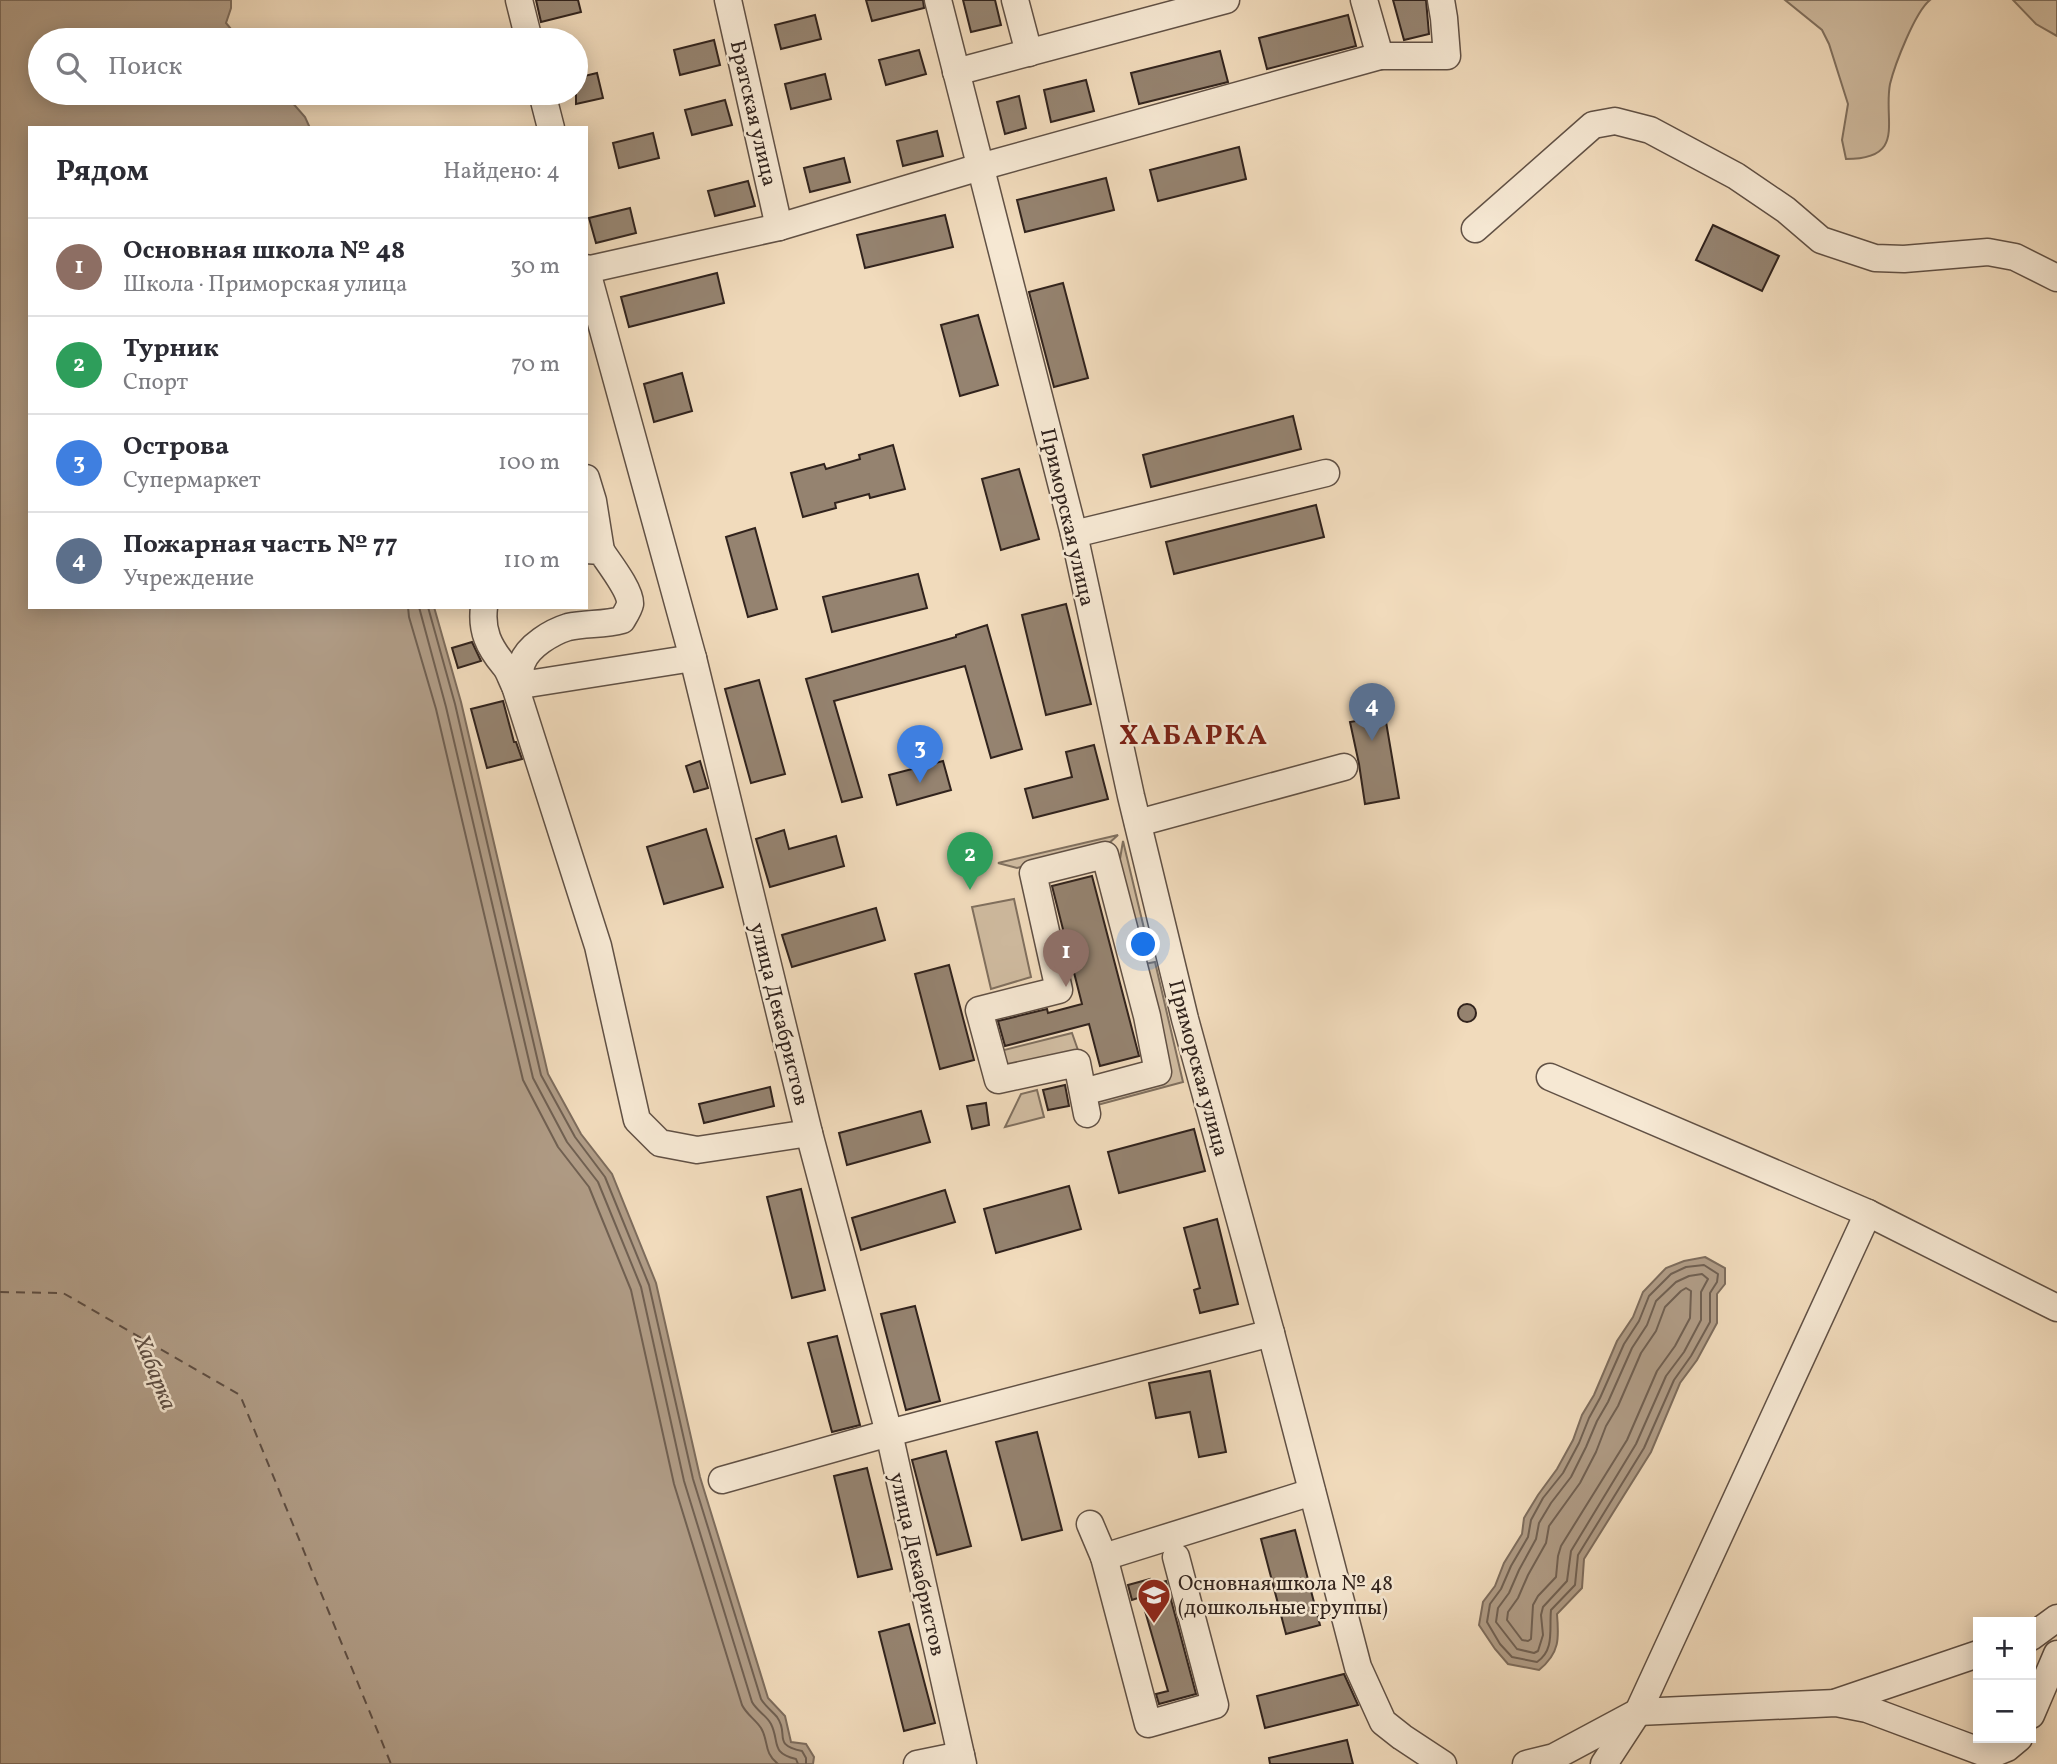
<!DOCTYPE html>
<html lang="ru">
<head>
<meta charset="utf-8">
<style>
  :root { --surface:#fff; --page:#f7f7f7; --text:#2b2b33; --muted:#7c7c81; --line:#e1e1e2; --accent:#8f2418 }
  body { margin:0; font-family:Vollkorn,serif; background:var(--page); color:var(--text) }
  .controls { position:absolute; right:21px; bottom:21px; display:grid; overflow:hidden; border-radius:0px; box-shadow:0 4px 18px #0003 }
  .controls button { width:63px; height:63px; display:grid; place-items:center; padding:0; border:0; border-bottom:2px solid var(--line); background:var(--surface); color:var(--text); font:35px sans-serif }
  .you { position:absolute; left:1144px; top:945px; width:24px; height:24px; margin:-18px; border:5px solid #fff; border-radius:50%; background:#1a73e8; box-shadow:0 0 0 10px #1a73e833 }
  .badge { display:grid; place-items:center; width:46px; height:46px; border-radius:50%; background:var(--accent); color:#fff; font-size:23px; font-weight:700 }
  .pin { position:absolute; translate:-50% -58px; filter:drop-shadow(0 2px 4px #0008) }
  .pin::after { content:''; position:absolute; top:37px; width:24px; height:21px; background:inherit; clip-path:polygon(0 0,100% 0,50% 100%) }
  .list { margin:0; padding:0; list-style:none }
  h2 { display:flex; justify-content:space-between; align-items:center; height:91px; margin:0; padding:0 28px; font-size:30px }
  h2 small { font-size:23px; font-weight:400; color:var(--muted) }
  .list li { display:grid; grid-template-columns:46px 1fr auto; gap:21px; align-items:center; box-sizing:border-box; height:98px; padding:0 28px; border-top:2px solid var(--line) }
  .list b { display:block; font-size:26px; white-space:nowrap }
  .list p { margin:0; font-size:23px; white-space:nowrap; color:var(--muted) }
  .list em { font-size:23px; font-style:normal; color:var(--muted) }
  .icon { flex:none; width:38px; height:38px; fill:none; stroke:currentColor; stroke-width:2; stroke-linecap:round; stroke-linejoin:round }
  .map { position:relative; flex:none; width:2057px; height:1764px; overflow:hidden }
  .search { position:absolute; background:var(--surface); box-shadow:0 4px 18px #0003; left:28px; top:28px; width:560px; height:77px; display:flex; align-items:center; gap:18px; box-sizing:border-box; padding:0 24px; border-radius:38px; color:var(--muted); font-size:26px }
  .panel { position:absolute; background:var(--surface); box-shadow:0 4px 18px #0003; left:28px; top:126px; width:560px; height:483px; border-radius:0px }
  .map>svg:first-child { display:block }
</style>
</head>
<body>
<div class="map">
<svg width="2057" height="1764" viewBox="0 0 2057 1764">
  <rect width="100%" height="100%" fill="#f1dbbc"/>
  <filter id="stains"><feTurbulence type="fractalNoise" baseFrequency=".00286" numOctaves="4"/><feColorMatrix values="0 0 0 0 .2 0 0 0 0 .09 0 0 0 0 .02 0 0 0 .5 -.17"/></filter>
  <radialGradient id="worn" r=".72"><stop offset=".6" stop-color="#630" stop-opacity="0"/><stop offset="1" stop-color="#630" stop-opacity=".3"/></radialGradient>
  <g fill="#d0bca1" stroke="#80705f" stroke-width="2">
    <path d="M1785 0H1930C1915 12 1895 64 1890 84 1883 121 1907 159 1846 159L1842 140 1848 104 1829 44 1822 30Z"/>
    <polygon points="2013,0 2057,0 2057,36 2036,24"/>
    <polygon points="1118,835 1108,844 1017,868 998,863"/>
    <polygon points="1123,841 1149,949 1137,952 1112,860 1120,859"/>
    <polygon points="1014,899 1031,977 991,989 972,907"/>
    <polygon points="1155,962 1183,1082 1090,1107 1089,1096 1166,1076 1139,965"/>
    <polygon points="1072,1033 1079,1053 1005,1072 997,1064 1004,1050"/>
    <polygon points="1037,1090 1044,1117 1005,1127 1021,1094"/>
  </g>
  <g fill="#b09c86" stroke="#7d6c5c" stroke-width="2">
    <polygon points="0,0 231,0 231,8 226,23 240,40 40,40 40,93 284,93 305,117 310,128 30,128 30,607 434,607 461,702 548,1074 581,1134 612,1174 656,1283 700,1477 768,1698 785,1716 791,1742 806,1744 814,1757 813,1764 0,1764"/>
    <path d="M1705 1257 1725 1268V1284L1717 1294V1323L1697 1360 1680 1383 1651 1452 1584 1559 1582 1588 1557 1614C1559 1638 1560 1653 1539 1670L1508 1664 1495 1649 1479 1625 1483 1602 1495 1586 1504 1563 1522 1534 1524 1518 1538 1495 1557 1469 1573 1440 1582 1415 1594 1395 1617 1341 1633 1317 1643 1292 1666 1268 1684 1261Z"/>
  </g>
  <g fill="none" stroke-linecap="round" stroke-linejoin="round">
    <g stroke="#706052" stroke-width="2">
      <path d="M408 607 409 617 436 709 523 1080 558 1147 589 1187 631 1290 674 1484 742 1705C747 1715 755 1719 761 1728 769 1741 763 1752 778 1764"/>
      <path d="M419 607 446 707 533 1078 567 1142 598 1182 641 1287 684 1481 752 1702C757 1711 767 1716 771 1724 780 1742 770 1753 796 1759L798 1764"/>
      <path d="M428 607 455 704 541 1075 575 1137 605 1177 649 1285 693 1479 761 1699C765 1706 772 1711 777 1717 790 1735 771 1744 802 1751L806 1758V1764"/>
      <path d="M1704 1265 1718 1274 1717 1282 1710 1293V1322L1691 1356 1674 1380 1644 1448 1578 1555 1575 1585 1551 1610C1549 1629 1555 1650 1537 1662L1512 1657 1500 1644 1487 1622 1490 1604 1501 1589 1511 1566 1528 1537 1531 1520 1543 1498 1563 1473 1579 1443 1589 1418 1600 1398 1624 1344 1639 1321 1649 1296 1671 1274 1686 1267Z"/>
      <polygon points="1702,1274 1708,1279 1701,1292 1701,1320 1684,1352 1666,1376 1636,1444 1571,1551 1567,1581 1543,1607 1541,1615 1543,1635 1538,1651 1534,1653 1517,1649 1496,1622 1498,1608 1509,1593 1519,1570 1536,1539 1539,1523 1551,1503 1571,1477 1586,1447 1597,1421 1608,1402 1632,1348 1647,1325 1656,1301 1676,1282 1689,1276"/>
      <polygon points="1686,1288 1691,1291 1690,1318 1675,1346 1657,1371 1627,1440 1561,1546 1558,1556 1556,1577 1538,1596 1533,1605 1531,1639 1528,1641 1522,1640 1507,1620 1508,1612 1518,1598 1528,1575 1546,1543 1549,1526 1580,1483 1596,1452 1606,1426 1618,1406 1641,1353 1656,1331 1665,1307 1681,1291"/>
    </g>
    <polyline stroke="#5d4d42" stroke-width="2" stroke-dasharray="9 7" stroke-linecap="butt" points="0,1292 63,1293 240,1395 391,1764"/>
  </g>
  <g fill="#958370" stroke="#31231d" stroke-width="2">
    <polygon points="536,0 578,0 581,12 541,22"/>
    <polygon points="866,0 923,0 924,8 872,21"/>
    <polygon points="963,0 995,0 1001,25 971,32"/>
    <polygon points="1393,0 1426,0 1429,34 1404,40"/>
    <polygon points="815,15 821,39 781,49 775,25"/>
    <polygon points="1348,15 1356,46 1267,69 1259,38"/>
    <polygon points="714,40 720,65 680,75 674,50"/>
    <polygon points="919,50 926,74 886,85 879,60"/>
    <polygon points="1220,51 1228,82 1139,104 1131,73"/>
    <polygon points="597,73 603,98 576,104 576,78"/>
    <polygon points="825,74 831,99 791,109 785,84"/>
    <polygon points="1086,80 1094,111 1051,122 1044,90"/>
    <polygon points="1019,96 1026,128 1005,134 997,102"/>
    <polygon points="725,100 732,125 692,135 685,110"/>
    <polygon points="937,131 943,156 903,166 897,141"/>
    <polygon points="653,133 659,158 619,168 613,143"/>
    <polygon points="1239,147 1246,179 1158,201 1150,170"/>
    <polygon points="844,158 850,182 810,192 804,168"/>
    <polygon points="1106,178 1114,210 1025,232 1017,200"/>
    <polygon points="748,181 755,206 715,216 708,191"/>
    <polygon points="630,208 636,233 596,243 589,218"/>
    <polygon points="945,215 953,247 865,268 857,235"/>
    <polygon points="1713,225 1779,256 1762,291 1696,260"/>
    <polygon points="717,273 724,303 629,327 621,297"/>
    <polygon points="1063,283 1088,378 1054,387 1029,292"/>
    <polygon points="978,315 998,385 960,396 941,325"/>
    <polygon points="682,373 692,411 654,422 644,384"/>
    <polygon points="1293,416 1301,449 1151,487 1143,455"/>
    <polygon points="893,445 905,489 870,498 869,494 835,503 836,508 803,517 791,473 824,464 826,469 860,459 859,455"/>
    <polygon points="1019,469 1039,539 1001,550 982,479"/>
    <polygon points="1316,505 1324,537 1174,574 1166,542"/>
    <polygon points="755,528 777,609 748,617 726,537"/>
    <polygon points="918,574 927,608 832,632 823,597"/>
    <polygon points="1066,604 1091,704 1046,715 1022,615"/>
    <polygon points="987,625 1022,749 991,758 965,666 834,701 862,797 842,802 806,679 956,637 956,635"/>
    <polygon points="472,642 481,661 458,668 452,648"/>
    <polygon points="759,680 785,774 751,783 725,689"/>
    <polygon points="503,701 514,742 516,742 522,759 487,768 471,709"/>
    <polygon points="1385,716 1399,798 1365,804 1359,764 1350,722"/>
    <polygon points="1094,745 1108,799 1033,818 1025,789 1072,777 1066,752"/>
    <polygon points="700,761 708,788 694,792 686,766"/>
    <polygon points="943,761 951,790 897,805 889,775"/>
    <polygon points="706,829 723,887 664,904 647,847"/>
    <polygon points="784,830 789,849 836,836 844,866 770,887 756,839"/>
    <polygon points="1092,876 1139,1056 1100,1066 1089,1024 1005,1046 998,1021 1047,1009 1048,1013 1082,1004 1052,886"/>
    <polygon points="876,908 885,940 792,967 782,935"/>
    <polygon points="949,965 974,1060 940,1069 915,974"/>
    <circle cx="1467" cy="1013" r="9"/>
    <polygon points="1065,1085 1069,1106 1048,1110 1043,1090"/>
    <polygon points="770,1087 774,1106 704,1123 699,1104"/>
    <polygon points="986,1103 989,1125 972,1129 967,1106"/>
    <polygon points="921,1111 930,1142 847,1165 839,1133"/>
    <polygon points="1194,1129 1205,1171 1119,1193 1108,1152"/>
    <polygon points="1069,1186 1081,1229 996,1253 984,1209"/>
    <polygon points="801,1189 825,1290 792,1298 767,1197"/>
    <polygon points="945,1190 955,1222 861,1250 852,1218"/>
    <polygon points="1217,1219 1238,1304 1200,1313 1194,1290 1200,1288 1184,1228"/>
    <polygon points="915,1306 940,1401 906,1410 881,1314"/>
    <polygon points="837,1336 860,1425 832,1432 808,1343"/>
    <polygon points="1210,1371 1226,1452 1199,1457 1190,1412 1156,1418 1149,1383"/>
    <polygon points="1037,1432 1062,1530 1022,1540 996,1442"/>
    <polygon points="946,1451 971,1546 937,1555 912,1460"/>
    <polygon points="867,1468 892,1569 858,1577 834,1476"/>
    <polygon points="1295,1530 1320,1625 1286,1634 1261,1539"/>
    <polygon points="1150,1579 1152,1585 1166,1581 1196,1694 1159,1704 1156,1694 1168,1691 1141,1597 1132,1600 1128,1585"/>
    <polygon points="909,1624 935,1723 904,1731 879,1632"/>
    <polygon points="1344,1674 1358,1705 1265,1728 1257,1696"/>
    <polygon points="1347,1740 1353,1764 1270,1764 1269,1758"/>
  </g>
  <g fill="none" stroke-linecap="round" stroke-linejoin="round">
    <defs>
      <g id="minor">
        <polyline points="519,0 529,40"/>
        <polyline points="728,0 779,227"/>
        <polyline points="938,0 1074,534 1131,796 1185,1019 1271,1333 1358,1667 1383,1722 1402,1737 1443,1764"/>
        <polyline points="1015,0 1029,53"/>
        <polyline points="1364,0 1380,56"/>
        <polyline points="956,72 1226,0"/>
        <polyline points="542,93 551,128"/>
        <polyline points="1475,229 1593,125 1615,121 1650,130 1736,176 1786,210 1821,240 1875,258 1904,259 1988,252 2015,257 2057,278"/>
        <polyline points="586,268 693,658 809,1133 889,1433 963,1764"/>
        <polyline points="586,270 779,227 980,167 1380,56 1447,56 1444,18 1441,0"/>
        <polyline points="586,478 593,501 601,551"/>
        <polyline points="1074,534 1326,473"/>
        <path d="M484 607C481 631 489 647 504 665 509 670 511 679 515 686"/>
        <polyline points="693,658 515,686 598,946 637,1120 660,1143 697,1150 809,1133"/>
        <path d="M524 684C522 678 519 670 522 663 528 646 552 632 568 627 586 623 604 625 622 620 625 615 629 609 630 604 631 591 609 563 601 551L586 550"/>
        <polyline points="1138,823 1344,767"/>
        <polyline points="1550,1077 1868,1213 2057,1308"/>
        <polyline points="1083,1092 1158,1072 1147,1016 1105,855 1033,873 1059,990 979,1010 998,1080 1077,1063 1087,1114"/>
        <polyline points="722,1480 889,1433 1271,1333"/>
        <polyline points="1090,1524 1104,1557 1148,1724 1215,1705 1176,1557"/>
        <polyline points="1104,1557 1312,1492"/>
        <polyline points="2031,1637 2057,1618"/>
        <polyline points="1837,1702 1978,1654"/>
        <polyline points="2031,1715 2057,1654"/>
        <polyline points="917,1764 961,1755"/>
        <polyline points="1526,1764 1554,1757 1638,1712 1836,1703 1867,1709 1990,1755 2007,1748 2019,1738"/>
        <polyline points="1604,1764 1638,1712 1868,1213"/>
      </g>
    </defs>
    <use href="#minor" stroke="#615145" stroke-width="29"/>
    <use href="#minor" stroke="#f6e8d3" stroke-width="26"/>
  </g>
  <defs>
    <symbol id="school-pin" viewBox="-11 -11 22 30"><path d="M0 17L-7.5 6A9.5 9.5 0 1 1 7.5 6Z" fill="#8f2418" stroke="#f6e8d3"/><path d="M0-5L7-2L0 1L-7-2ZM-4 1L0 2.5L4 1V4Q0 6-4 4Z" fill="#fff"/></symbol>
  </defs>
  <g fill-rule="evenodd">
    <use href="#school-pin" x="1135" y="1576" width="38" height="52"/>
  </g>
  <g text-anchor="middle" stroke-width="5" stroke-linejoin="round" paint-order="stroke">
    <g font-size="21" fill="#31231d" stroke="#f6e8d3">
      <text transform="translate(754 113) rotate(77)" y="7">Братская улица</text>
      <text transform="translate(1068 517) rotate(77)" y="7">Приморская улица</text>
      <text transform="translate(780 1014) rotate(76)" y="7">улица Декабристов</text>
      <text transform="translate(1199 1068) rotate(75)" y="7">Приморская улица</text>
      <text transform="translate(918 1564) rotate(77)" y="7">улица Декабристов</text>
    </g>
    <g font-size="21" fill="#31231d" stroke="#f6e8d3" text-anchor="start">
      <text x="1178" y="1590">Основная школа № 48<tspan x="1178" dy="24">(дошкольные группы)</tspan></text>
    </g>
    <g font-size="23" font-style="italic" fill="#5d4d42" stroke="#f6e8d3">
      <text transform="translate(156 1372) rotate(68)" y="8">Хабарка</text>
    </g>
    <g font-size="28" font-weight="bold" letter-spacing="2" fill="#7a1f14" stroke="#f6e8d3">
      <text x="1194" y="744">ХАБАРКА</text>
    </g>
  </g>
  <rect width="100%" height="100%" filter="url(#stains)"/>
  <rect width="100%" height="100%" fill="url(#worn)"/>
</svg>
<div class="controls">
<button>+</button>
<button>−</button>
</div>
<div class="you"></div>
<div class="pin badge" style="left:1066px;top:987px;background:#8d6e63">1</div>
<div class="pin badge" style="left:970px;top:890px;background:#2e9e5b">2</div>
<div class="pin badge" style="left:920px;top:783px;background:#3f7fe0">3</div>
<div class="pin badge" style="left:1372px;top:741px;background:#5c6f8a">4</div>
<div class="search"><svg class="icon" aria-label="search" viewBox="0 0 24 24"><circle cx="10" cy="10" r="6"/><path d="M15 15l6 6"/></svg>Поиск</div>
<section class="panel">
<h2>Рядом<small>Найдено: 4</small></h2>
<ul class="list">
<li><span class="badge" style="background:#8d6e63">1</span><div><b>Основная школа № 48</b><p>Школа · Приморская улица</p></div><em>30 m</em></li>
<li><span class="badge" style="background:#2e9e5b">2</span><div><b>Турник</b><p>Спорт</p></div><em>70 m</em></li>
<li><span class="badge" style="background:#3f7fe0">3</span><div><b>Острова</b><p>Супермаркет</p></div><em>100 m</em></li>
<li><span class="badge" style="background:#5c6f8a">4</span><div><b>Пожарная часть № 77</b><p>Учреждение</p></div><em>110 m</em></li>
</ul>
</section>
</div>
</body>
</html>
